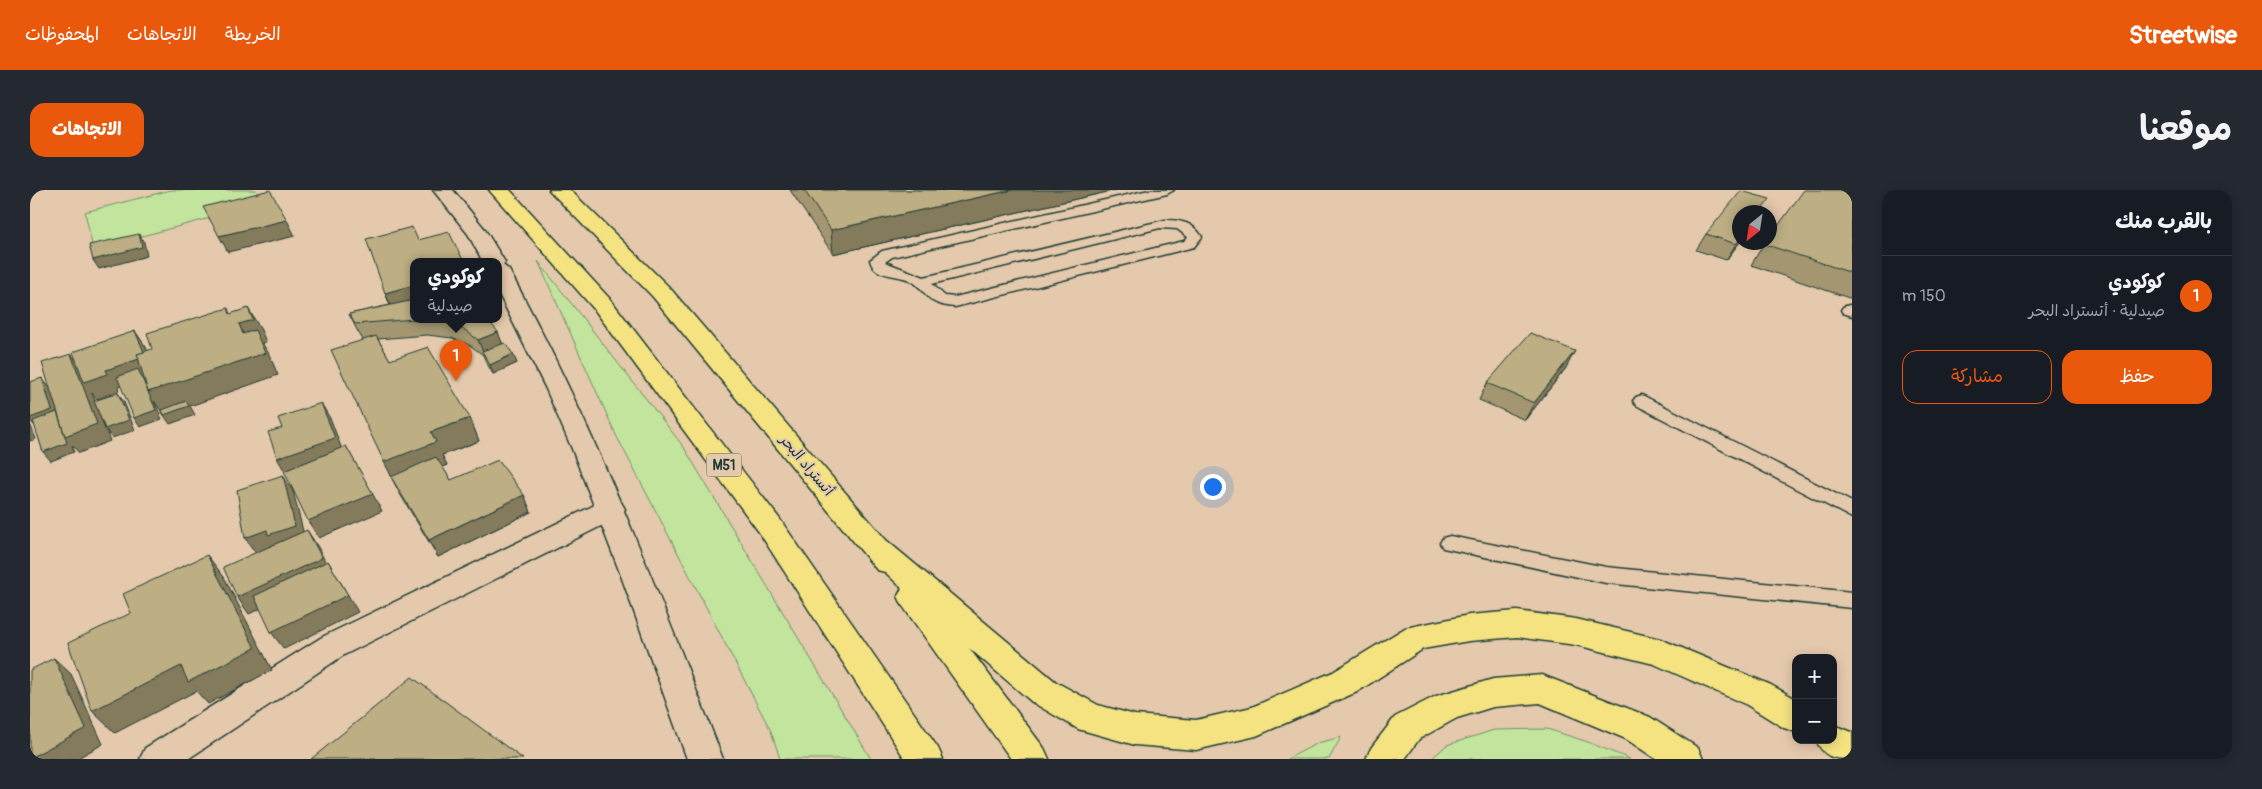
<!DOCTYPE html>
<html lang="ar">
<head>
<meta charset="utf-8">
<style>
  :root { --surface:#171b24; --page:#242831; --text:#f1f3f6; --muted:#9ea1a6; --line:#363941; --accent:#ea580c }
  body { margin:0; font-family:Pangolin,"Playpen Sans Arabic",sans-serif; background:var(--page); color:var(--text); direction:rtl }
  .controls { position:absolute; right:15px; bottom:15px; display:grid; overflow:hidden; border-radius:10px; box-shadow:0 2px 12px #0003 }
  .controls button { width:45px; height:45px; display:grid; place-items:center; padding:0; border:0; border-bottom:1px solid var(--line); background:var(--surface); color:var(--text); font:25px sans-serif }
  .compass { position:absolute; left:1702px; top:15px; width:45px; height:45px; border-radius:50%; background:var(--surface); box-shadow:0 2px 12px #0003; rotate:210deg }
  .you { position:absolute; left:1182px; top:296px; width:18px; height:18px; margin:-12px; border:4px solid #fff; border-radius:50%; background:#1a73e8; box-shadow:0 0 0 8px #1a73e833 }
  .badge { display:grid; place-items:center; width:32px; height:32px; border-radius:50%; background:var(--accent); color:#fff; font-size:16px; font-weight:700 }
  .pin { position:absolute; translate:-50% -41px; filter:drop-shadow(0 1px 2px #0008) }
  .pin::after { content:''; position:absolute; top:26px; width:18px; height:15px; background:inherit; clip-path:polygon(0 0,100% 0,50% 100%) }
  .popup { position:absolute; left:380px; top:68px; width:92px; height:65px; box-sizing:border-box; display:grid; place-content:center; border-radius:10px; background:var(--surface); filter:drop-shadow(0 1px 4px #0005); font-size:16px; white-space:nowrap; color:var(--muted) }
  .popup b { font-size:19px; color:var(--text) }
  .popup::after { content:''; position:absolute; left:50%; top:100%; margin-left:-10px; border:10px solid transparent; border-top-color:var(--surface) }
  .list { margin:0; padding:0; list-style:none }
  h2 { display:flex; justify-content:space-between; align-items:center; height:65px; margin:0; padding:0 20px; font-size:21px }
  h2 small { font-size:16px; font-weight:400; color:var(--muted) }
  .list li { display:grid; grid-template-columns:32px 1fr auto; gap:15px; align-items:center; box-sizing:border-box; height:80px; padding:0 20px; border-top:1px solid var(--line) }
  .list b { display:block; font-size:19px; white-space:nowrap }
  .list p { margin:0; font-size:16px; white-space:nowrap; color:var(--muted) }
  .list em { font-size:16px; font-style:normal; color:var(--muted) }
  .actions { display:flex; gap:10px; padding:15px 20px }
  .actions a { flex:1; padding:11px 0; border:1px solid var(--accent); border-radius:15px; text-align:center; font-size:18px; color:var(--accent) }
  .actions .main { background:var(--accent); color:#fff }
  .map { position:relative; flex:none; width:1822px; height:569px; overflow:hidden; direction:ltr; border-radius:15px }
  header { display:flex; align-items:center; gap:30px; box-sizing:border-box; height:70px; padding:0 25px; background:var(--accent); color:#fff }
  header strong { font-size:24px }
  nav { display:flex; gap:28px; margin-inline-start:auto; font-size:18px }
  .intro { display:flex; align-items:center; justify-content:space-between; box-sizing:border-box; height:120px; padding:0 30px }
  h1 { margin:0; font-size:35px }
  .button { padding:12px 22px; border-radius:15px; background:var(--accent); color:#fff; font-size:18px; font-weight:700 }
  main { display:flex; gap:30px; padding:0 30px }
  aside { flex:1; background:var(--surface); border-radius:15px; box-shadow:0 2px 12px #0003 }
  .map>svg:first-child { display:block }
</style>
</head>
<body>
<header>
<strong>Streetwise</strong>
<nav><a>الخريطة</a><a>الاتجاهات</a><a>المحفوظات</a></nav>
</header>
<div class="intro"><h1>موقعنا</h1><a class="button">الاتجاهات</a></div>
<main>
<aside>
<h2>بالقرب منك<small></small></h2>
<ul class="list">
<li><span class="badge">1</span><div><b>كوكودي</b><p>صيدلية · أتستراد البحر</p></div><em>150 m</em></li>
</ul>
<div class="actions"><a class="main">حفظ</a><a>مشاركة</a></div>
</aside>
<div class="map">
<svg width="1822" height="569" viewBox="0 0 1822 569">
  <rect width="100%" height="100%" fill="#e5c9ac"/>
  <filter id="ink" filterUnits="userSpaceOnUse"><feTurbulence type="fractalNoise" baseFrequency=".02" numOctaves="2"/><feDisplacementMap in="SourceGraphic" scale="10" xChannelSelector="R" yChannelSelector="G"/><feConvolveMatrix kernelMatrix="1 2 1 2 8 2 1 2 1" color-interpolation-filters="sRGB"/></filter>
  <g filter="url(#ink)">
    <g fill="#c2e49d" stroke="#709068">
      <polygon points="141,0 226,0 233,14 63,59 55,22"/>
      <polygon points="508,71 653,256 841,569 750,569 741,541 586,245"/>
      <polygon points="1517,539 1555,551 1600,569 1401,569 1417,555 1464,540"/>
      <polygon points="1311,547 1299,569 1257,569 1288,553"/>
    </g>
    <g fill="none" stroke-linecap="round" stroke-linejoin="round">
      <defs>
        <g id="lane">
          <path d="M1119 0H1144L1137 4 862 67 855 72 894 87 1135 30C1151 30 1164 33 1172 47L1164 57 925 117C895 114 902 106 883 92 870 83 844 89 840 70L852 61ZM1130 38 1147 39 1158 47 1154 51 925 107 915 106 902 94Z"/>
          <polygon points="1819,115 1822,116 1822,126 1813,123 1811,120 1813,117"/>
          <polygon points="1612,205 1822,312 1822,328 1606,215 1603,211 1606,207"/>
          <polygon points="1420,346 1576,377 1822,402 1822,418 1576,393 1413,358 1410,353 1413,348"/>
        </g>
        <polygon id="street" points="581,309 591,312 595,319 591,326 314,465 158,569 110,569 115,558 292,447 571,312"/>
        <path id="secondary" d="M403 0H423L454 38 475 72 473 75 479 80C565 237 628 402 693 569H657L590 383 542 259 516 199 468 102V72H453L438 44Z"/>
        <g id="highway">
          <polygon points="459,0 480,0 580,109 749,328 908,558 913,569 875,569 729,342 564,119"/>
          <polygon points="519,0 540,0 639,97 856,350 1026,492 1068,515 1105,525 1166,530 1222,517 1303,482 1375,438 1439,425 1487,421 1546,429 1630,449 1741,495 1766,509 1766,542 1754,538 1717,515 1624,474 1546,455 1487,447 1439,451 1393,459 1327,502 1226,546 1166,560 1105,555 1048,539 1002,512 939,458 1014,558 1019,569 981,569 872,415 868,406 872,398 855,382 847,380 623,107"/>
          <polygon points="1512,485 1620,527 1668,558 1673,569 1626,569 1596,549 1510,513 1463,517 1427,528 1389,549 1375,569 1336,569 1341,558 1365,527 1406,506 1463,489"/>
          <path d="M1803 535 1822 542V569C1804 569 1794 568 1786 550H1803Z"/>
        </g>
      </defs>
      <use href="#lane" stroke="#1f3d34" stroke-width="3"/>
      <use href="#street" stroke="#1f3d34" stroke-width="3"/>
      <use href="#secondary" stroke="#1f3d34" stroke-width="3"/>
      <use href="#highway" stroke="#1f3d34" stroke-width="3"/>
      <use href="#lane" fill="#e5c9ac" fill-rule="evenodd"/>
      <use href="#street" fill="#e5c9ac" fill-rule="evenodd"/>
      <use href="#secondary" fill="#e5c9ac" fill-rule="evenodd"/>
      <use href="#highway" fill="#f5e382" fill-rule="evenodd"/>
    </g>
    <g fill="#a39671" stroke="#1f3d34">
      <polygon points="760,0 1086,0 803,64"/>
      <polygon points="1822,0 1822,109 1721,75 1735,52"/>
      <polygon points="1676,44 1710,52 1696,70 1666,60"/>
      <polygon points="384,72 384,130 458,130 473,154 487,173 463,184 455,170 453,165 441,156 422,148 397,145 348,149 360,170 440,228 449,251 412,265 417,275 412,277 421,290 494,305 501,322 408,367 370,304 361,287 333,150 327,140 319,124 360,115 355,103"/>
      <polygon points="1536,178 1495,230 1449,210 1457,193"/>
    </g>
    <g fill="#847a5c" stroke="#1f3d34">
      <polygon points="982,0 1086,0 803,64 801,40"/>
      <polygon points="257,30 265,46 198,62 189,46"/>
      <polygon points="109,44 114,52 117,66 69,79 63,70"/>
      <polygon points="1710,49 1710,52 1696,70 1706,54"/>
      <polygon points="384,95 384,119 365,124 355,103"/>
      <polygon points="218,118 231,140 236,152 232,153 238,162 248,185 160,216 165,225 140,234 124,211 132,229 110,237 104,228 112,188 88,197 89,201 67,209 62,203 75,239 88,203 94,212 105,240 82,248 76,240 80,251 49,263 42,255 44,262 21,271 13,262 6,237 0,231 0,228 12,188 19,197 41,164 54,180 76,180 105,141 116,157 127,183 213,144 209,134"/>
      <polygon points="468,142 474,158 455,166 448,150"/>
      <polygon points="1545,161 1536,178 1495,230 1504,213"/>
      <polygon points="483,164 487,173 463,184 460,175"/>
      <polygon points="291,213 301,230 314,265 257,285 247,268"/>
      <polygon points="440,228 449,251 412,265 417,275 366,295 354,272 401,242"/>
      <polygon points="0,234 6,249 0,251"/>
      <polygon points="316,256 352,321 289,348 278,331"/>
      <polygon points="253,285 263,301 276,353 227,365 215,348"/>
      <polygon points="494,305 501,322 408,367 399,350"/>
      <polygon points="277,340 288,357 302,385 219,424 207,407"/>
      <polygon points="177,365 194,387 242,480 178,514 166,501 85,543 62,521"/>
      <polygon points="298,371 328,422 254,459 241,442"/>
      <polygon points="24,468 41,484 73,554 46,569 0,569"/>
    </g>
    <g fill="#bdae83" stroke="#1f3d34">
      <polygon points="240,0 257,30 189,46 173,17"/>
      <polygon points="774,0 982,0 801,40"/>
      <polygon points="1774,0 1822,0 1822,83 1734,54 1735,52 1740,52 1740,47"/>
      <polygon points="1711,1 1740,9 1730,22 1710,22 1710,49 1706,54 1676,44"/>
      <polygon points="382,37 388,50 419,42 434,72 384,72 384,95 355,103 336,49"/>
      <polygon points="109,44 112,57 63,70 59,55"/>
      <polygon points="384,110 384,129 325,134 319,124"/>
      <polygon points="198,118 200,124 218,118 223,130 209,134 213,144 225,140 235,163 118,202 107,164 122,159 117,143"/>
      <polygon points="398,130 458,130 468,142 448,150 435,140 416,132"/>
      <polygon points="105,141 114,162 107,164 109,169 76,180 77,184 54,192 43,162"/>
      <polygon points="1500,143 1545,161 1504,213 1457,193"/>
      <polygon points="346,146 360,170 398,157 440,228 401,242 406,252 354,272 301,160"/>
      <polygon points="475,153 483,164 460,175 452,161"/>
      <polygon points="41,164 67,234 35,246 12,173"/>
      <polygon points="108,179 126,220 104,228 87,187"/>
      <polygon points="12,188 22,220 0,228 0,192"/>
      <polygon points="88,203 99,230 75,239 64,211"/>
      <polygon points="156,211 159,216 134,225 132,220"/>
      <polygon points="291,213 305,248 247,268 238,242 252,238 248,228"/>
      <polygon points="27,222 37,253 13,262 3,231"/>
      <polygon points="316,256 343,304 278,331 254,281"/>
      <polygon points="406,267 421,290 468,270 494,305 399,350 361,287"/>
      <polygon points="253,285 265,336 238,345 237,340 215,348 207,300"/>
      <polygon points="277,340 292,368 207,407 193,377"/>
      <polygon points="177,365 225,458 158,492 151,476 62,521 38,453 101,423 93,404"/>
      <polygon points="298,371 318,405 241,442 224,406"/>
      <polygon points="24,468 56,538 0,568 0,480"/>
      <polygon points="382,487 493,569 281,569"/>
    </g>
  </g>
  <g text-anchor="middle" stroke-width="4" stroke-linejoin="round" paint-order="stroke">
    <rect fill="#e5c9ac" stroke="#5a6758" stroke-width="1" x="676.5" y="263.5" width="35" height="23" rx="4"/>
    <g font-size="14" font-weight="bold" fill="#1f3d34">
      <text x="694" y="280">M51</text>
    </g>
    <g font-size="15" fill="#1f3d34" stroke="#e5c9ac">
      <text transform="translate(777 275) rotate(50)" y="5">أتستراد البحر</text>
    </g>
  </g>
</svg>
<div class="controls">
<button>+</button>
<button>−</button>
</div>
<svg class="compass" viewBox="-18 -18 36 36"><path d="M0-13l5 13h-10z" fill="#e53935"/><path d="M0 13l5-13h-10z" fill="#9ea1a6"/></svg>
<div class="you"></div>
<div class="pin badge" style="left:426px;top:191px">1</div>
<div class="popup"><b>كوكودي</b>صيدلية</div>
</div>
</main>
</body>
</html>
